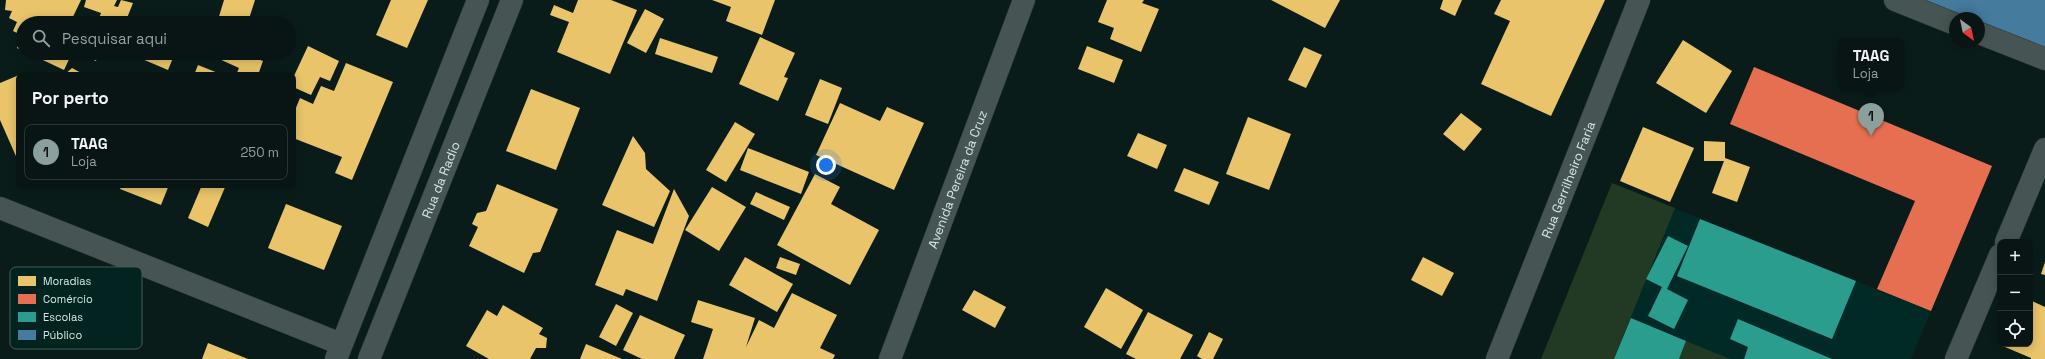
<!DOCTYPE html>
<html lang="pt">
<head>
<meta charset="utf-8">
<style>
  :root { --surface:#081514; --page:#162222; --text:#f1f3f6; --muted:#989fa0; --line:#293434; --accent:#8ba09d }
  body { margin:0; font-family:"Space Grotesk",sans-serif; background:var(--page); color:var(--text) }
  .controls { position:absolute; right:12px; bottom:12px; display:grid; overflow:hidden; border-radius:8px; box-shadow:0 2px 10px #0003 }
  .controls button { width:36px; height:36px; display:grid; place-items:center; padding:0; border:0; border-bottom:1px solid var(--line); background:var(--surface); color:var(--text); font:20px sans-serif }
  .compass { position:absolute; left:1949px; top:12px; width:36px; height:36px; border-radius:50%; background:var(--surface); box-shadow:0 2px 10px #0003; rotate:147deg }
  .you { position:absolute; left:826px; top:165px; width:14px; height:14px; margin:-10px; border:3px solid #fff; border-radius:50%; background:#1a73e8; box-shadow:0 0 0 6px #1a73e833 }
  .badge { display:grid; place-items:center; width:26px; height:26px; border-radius:50%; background:var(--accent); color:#111; font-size:13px; font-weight:700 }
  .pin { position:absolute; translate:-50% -33px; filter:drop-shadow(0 1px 2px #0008) }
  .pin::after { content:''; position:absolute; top:21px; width:14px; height:12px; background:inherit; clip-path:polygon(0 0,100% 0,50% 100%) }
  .popup { position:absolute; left:1838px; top:38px; width:66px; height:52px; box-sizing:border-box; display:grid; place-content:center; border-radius:8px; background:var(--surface); filter:drop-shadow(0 1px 3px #0005); font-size:13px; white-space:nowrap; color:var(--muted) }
  .popup b { font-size:15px; color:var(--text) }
  .popup::after { content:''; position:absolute; left:50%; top:100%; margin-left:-8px; border:8px solid transparent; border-top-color:var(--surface) }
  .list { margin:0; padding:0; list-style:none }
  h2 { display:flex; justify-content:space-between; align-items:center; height:52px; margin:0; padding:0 16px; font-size:17px }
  h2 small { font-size:13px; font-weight:400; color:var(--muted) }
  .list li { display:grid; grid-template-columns:26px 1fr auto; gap:12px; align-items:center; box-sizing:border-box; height:56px; margin:0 8px 8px; padding:0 8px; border:1px solid var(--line); border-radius:8px }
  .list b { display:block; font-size:15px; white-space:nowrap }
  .list p { margin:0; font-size:13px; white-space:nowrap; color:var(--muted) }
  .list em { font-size:13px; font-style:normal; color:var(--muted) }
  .icon { flex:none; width:22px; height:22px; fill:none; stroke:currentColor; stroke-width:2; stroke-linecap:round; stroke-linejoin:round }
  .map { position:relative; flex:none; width:2045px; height:359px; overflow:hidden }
  .search { position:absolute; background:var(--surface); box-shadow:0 2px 10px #0003; left:16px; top:16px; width:280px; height:44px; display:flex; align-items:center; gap:10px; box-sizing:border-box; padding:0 14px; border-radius:22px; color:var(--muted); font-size:15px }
  .panel { position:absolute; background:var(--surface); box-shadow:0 2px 10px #0003; left:16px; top:72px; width:280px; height:116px; border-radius:8px }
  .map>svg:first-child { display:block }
</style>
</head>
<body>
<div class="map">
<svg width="2045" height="359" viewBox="0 0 2045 359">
  <rect width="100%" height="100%" fill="#0a1c1a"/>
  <polygon fill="#012925" points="1612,183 1931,311 1911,359 1541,359"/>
  <g fill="#223924">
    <polygon points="1612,183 1675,208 1614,359 1541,359"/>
    <polygon points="1686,341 1730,359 1679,359"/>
  </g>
  <g fill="#e9c46a">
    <polygon points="6,0 81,0 70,23 23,23 23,51 17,48 20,41 16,39 19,34 13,31 17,22 9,18 12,11 5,10"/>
    <polygon points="86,0 117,0 114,6 118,7 121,0 133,3 127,18 139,23 102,23 98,21 101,13 84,7"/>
    <polygon points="224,0 255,0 248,22 251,23 217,23"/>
    <polygon points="391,0 428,0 407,48 376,35"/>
    <polygon points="578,0 611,0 637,10 610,74 557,52 569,22 550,15 554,5 573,13"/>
    <polygon points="712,0 775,0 762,35 726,21 731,7"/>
    <polygon points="1107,0 1144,0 1142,3 1159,9 1141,52 1110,39 1114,28 1098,22"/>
    <polygon points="1271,0 1340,0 1325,28"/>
    <polygon points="1443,0 1462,0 1455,16 1440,9"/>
    <polygon points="1501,0 1605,0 1551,116 1481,84 1510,21 1494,14"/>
    <polygon points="645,9 664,19 646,53 627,43"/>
    <polygon points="75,17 88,23 73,23"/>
    <polygon points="760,37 795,53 784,77 788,78 778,101 739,84"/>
    <polygon points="660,38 718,57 712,73 655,54"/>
    <polygon points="1683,40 1732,71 1706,113 1656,83"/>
    <polygon points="308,46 339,61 330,81 320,77 311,95 293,87 293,78"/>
    <polygon points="1087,46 1123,60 1114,83 1078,69"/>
    <polygon points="1304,47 1322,55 1306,88 1288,80"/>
    <polygon points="28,53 72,53 64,70"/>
    <polygon points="76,53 99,53 96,61"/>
    <polygon points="128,53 160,53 173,58 168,70"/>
    <polygon points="206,53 244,53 263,61 258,75 236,75 239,68"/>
    <polygon points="346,63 393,82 352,180 335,173 342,157 293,138 293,115 300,98 313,104 321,86 334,91"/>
    <polygon points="198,65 223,75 194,75"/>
    <polygon points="72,68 85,75 64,75"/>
    <polygon points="19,75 19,163 0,120 0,83"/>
    <polygon points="820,79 842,88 828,124 805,115"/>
    <polygon points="531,89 580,108 556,170 506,151"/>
    <polygon points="840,103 880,121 887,107 924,123 894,190 816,155"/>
    <polygon points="1461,113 1482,129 1464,151 1443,134"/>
    <polygon points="1248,117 1291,134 1269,190 1226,174"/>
    <polygon points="735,122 755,134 726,182 706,170"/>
    <polygon points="1643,127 1694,148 1670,202 1620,181"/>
    <polygon points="1138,133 1167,145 1157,169 1127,156"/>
    <polygon points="633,136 645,153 646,169 670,191 654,227 602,205"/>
    <polygon points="1704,141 1725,142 1725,158 1750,167 1737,202 1712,193 1724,161 1704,161"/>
    <polygon points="748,148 809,172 801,194 740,170"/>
    <polygon points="1184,168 1219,182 1209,205 1174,191"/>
    <polygon points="815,174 840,187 831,204 879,230 850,285 777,245"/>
    <polygon points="497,184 558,209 540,252 533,253 524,273 469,246 478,227 472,224 477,213 486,211"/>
    <polygon points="122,185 169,185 161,205 120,189"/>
    <polygon points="202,185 226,185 208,227 188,218"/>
    <polygon points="712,187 746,207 719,251 685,230"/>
    <polygon points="674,189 689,216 657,301 626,289 623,296 595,285 617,230 653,244"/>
    <polygon points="756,192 790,207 784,220 750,204"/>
    <polygon points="286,204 342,226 324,270 268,248"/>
    <polygon points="745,257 793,284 777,312 729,285"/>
    <polygon points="780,257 800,264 796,275 776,268"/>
    <polygon points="1423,257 1454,273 1442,296 1411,280"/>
    <polygon points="2045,262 2045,275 2041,274"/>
    <polygon points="1106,288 1143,310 1121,349 1084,327"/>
    <polygon points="974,290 1006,307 995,328 962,310"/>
    <polygon points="792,293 837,315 820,348 835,355 833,359 703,359 713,329 691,322 698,300 755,318 746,347 759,320 774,328"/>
    <polygon points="2030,300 2045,307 2045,359 2031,359 2031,358 2005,347 2007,344 2030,344"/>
    <polygon points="616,304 633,313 616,346 599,337"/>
    <polygon points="503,305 543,328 539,334 547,338 546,348 536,348 530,359 489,359 466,346 487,310 497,316"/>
    <polygon points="1148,312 1193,335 1180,359 1136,359 1126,354"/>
    <polygon points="640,315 685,335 674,359 642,359 623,350"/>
    <polygon points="1209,332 1223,339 1213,359 1202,359 1197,356"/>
    <polygon points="208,343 248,359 202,359"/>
    <polygon points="586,344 622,359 580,359"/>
  </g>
  <polygon fill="#e76f51" points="1754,67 1992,166 1931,311 1877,289 1915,201 1730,124"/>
  <g fill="#2a9d8f">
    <polygon points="1700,219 1856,281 1832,339 1677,276"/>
    <polygon points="1668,236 1688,246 1667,289 1688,300 1674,329 1648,316 1662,287 1646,279"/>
    <polygon points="1631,318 1686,341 1679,359 1614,359"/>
    <polygon points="1738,319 1832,359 1744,359 1748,347 1730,339"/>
  </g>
  <polygon fill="#457b9d" points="1924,0 2045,0 2045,49 1979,23 1979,18 1968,18"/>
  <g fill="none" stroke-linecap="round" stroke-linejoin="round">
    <defs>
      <g id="minor">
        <polyline points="1895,0 1955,24"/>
        <polyline points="1979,33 2045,59"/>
        <polyline points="0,208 341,344"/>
        <polyline points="2006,242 2045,149"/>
        <polyline points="336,359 478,0"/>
        <path id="s1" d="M369 359 512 0"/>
        <path id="s2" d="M890 359 1024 0"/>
        <path id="s3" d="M1497 359 1639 0"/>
        <polyline points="1956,359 2000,255"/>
      </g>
    </defs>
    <use href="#minor" stroke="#2b3736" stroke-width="23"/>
    <use href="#minor" stroke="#465553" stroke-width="22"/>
  </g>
  <g text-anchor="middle" stroke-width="4" stroke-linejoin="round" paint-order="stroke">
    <g font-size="13" fill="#d1e7e3" stroke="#032320">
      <text dy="5" stroke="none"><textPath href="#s1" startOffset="193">Rua da Radio</textPath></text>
      <text dy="5" stroke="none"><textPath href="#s2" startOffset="192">Avenida Pereira da Cruz</textPath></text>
      <text dy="5" stroke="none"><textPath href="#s3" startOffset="193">Rua Gerrilheiro Faria</textPath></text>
    </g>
  </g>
  <rect x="10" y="267" width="132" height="82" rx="6" fill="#032320" stroke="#415e5a" stroke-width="1"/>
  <rect x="18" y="276" width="18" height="10" fill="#e9c46a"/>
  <rect x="18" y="294" width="18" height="10" fill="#e76f51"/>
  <rect x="18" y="312" width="18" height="10" fill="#2a9d8f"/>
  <rect x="18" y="330" width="18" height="10" fill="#457b9d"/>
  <g font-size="11" fill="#d1e7e3">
    <text x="43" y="285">Moradias</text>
    <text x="43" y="303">Comércio</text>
    <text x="43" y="321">Escolas</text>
    <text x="43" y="339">Público</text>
  </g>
</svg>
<div class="controls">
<button>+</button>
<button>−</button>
<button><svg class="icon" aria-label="locate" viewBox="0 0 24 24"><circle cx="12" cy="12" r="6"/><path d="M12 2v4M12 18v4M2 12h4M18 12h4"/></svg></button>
</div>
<svg class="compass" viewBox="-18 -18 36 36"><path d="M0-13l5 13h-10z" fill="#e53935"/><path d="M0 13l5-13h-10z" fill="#989fa0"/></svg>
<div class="you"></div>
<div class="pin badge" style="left:1871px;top:136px">1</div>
<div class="popup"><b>TAAG</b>Loja</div>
<div class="search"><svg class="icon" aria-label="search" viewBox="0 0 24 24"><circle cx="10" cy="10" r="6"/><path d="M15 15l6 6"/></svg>Pesquisar aqui</div>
<section class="panel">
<h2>Por perto<small></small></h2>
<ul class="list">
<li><span class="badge">1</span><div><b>TAAG</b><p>Loja</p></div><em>250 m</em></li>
</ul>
</section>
</div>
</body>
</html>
